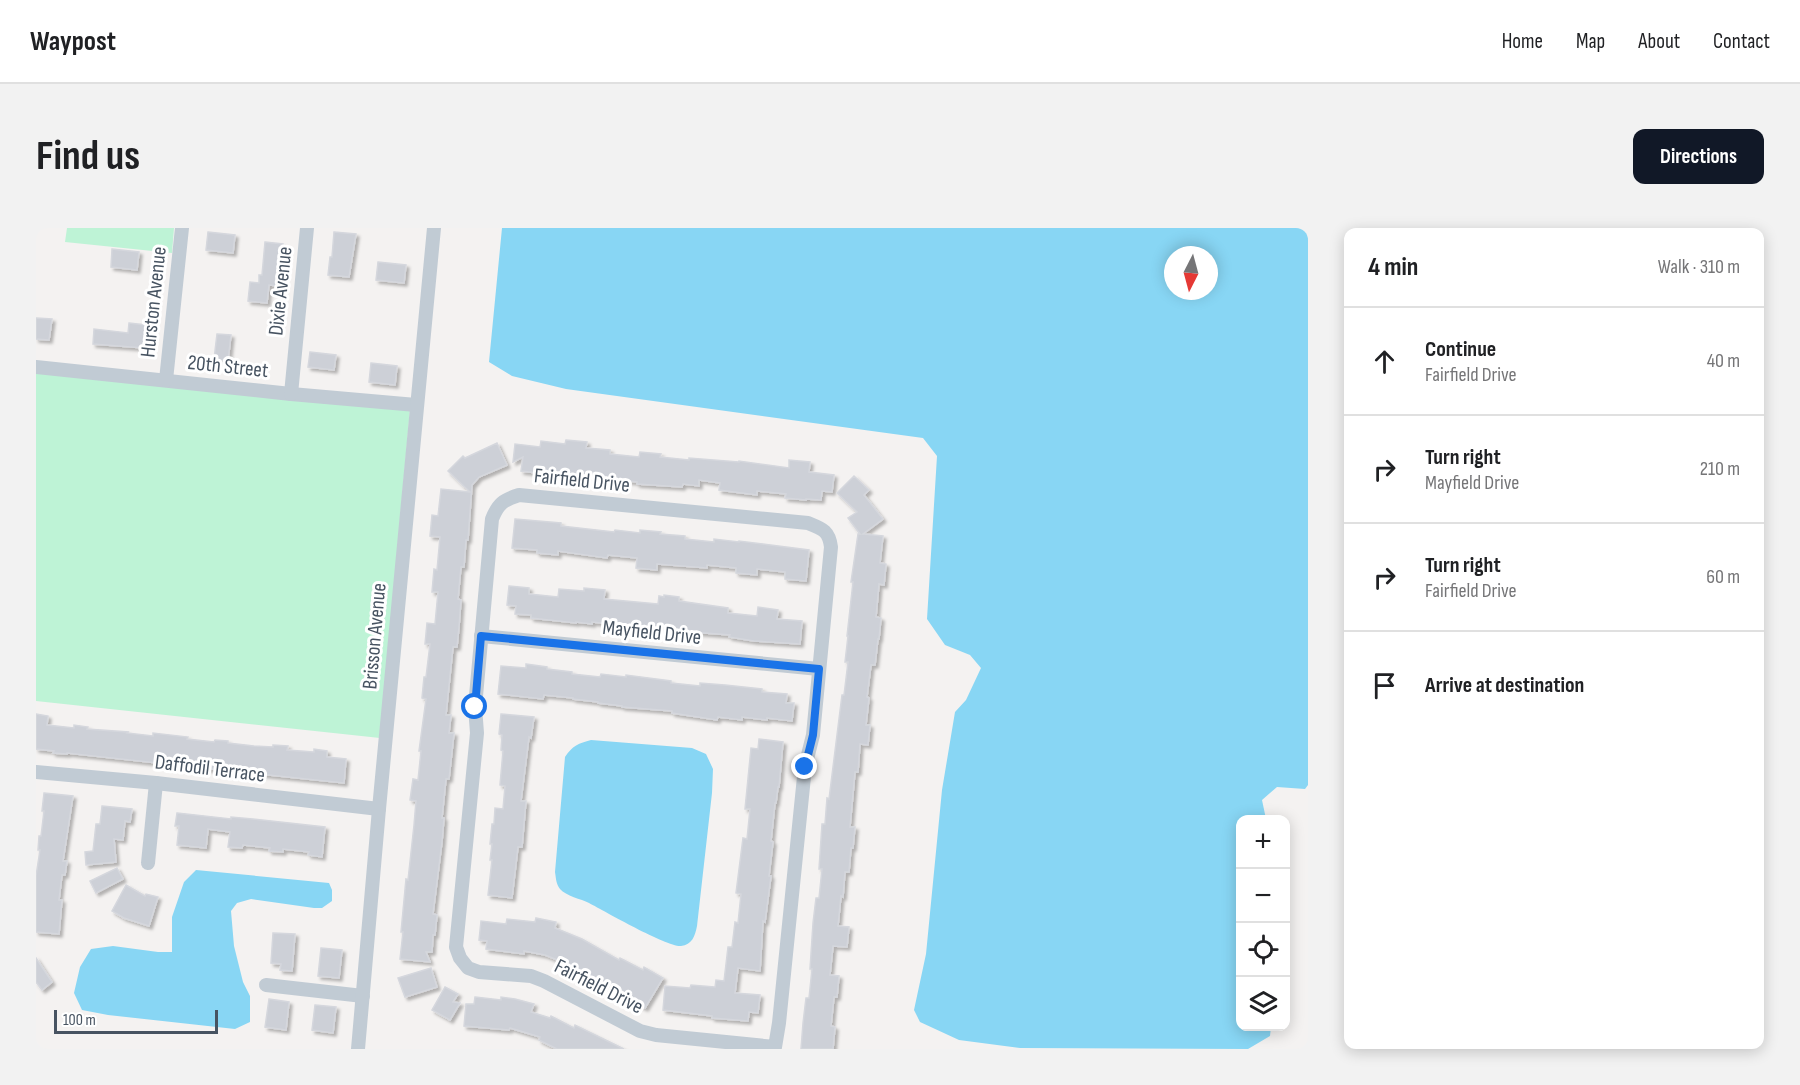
<!DOCTYPE html>
<html lang="en">
<head>
<meta charset="utf-8">
<style>
  :root { --surface:#fff; --page:#f2f2f2; --text:#202124; --muted:#757577; --line:#e0e0e0; --accent:#111827 }
  body { margin:0; font-family:"Sofia Sans Condensed",sans-serif; background:var(--page); color:var(--text) }
  .controls { position:absolute; right:18px; bottom:18px; display:grid; overflow:hidden; border-radius:12px; box-shadow:0 3px 15px #0003 }
  .controls button { width:54px; height:54px; display:grid; place-items:center; padding:0; border:0; border-bottom:2px solid var(--line); background:var(--surface); color:var(--text); font:30px sans-serif }
  .compass { position:absolute; left:1128px; top:18px; width:54px; height:54px; border-radius:50%; background:var(--surface); box-shadow:0 3px 15px #0003; rotate:186deg }
  .scale { position:absolute; left:18px; bottom:15px; width:164px; box-sizing:border-box; padding-left:6px; border:3px solid #475361; border-top:0; font-size:16px; line-height:21px; white-space:nowrap; color:#475361; -webkit-text-stroke:4px #fff; paint-order:stroke }
  .stop { position:absolute; width:18px; height:18px; margin:-14px; border:4px solid #1a73e8; border-radius:50%; background:#fff }
  .stop.end { background:#1a73e8; border-color:#fff; box-shadow:0 2px 6px #0008 }
  .list { margin:0; padding:0; list-style:none }
  h2 { display:flex; justify-content:space-between; align-items:center; height:78px; margin:0; padding:0 24px; font-size:26px }
  h2 small { font-size:20px; font-weight:400; color:var(--muted) }
  .list li { display:grid; grid-template-columns:39px 1fr auto; gap:18px; align-items:center; box-sizing:border-box; height:108px; padding:0 24px; border-top:2px solid var(--line) }
  .list b { display:block; font-size:22px; white-space:nowrap }
  .list p { margin:0; font-size:20px; white-space:nowrap; color:var(--muted) }
  .list em { font-size:20px; font-style:normal; color:var(--muted) }
  .icon { flex:none; width:33px; height:33px; fill:none; stroke:currentColor; stroke-width:2; stroke-linecap:round; stroke-linejoin:round }
  .map { position:relative; flex:none; width:1272px; height:821px; overflow:hidden; border-radius:12px }
  header { display:flex; align-items:center; gap:36px; box-sizing:border-box; height:84px; padding:0 30px; background:var(--surface); border-bottom:2px solid var(--line) }
  header strong { font-size:28px }
  nav { display:flex; gap:33px; margin-inline-start:auto; font-size:21px }
  .intro { display:flex; align-items:center; justify-content:space-between; box-sizing:border-box; height:144px; padding:0 36px }
  h1 { margin:0; font-size:42px }
  .button { padding:15px 27px; border-radius:12px; background:var(--accent); color:#fff; font-size:21px; font-weight:700 }
  main { display:flex; gap:36px; padding:0 36px }
  aside { flex:1; background:var(--surface); border-radius:12px; box-shadow:0 3px 15px #0003 }
  .map>svg:first-child { display:block }
</style>
</head>
<body>
<header>
<strong>Waypost</strong>
<nav><a>Home</a><a>Map</a><a>About</a><a>Contact</a></nav>
</header>
<div class="intro"><h1>Find us</h1><a class="button">Directions</a></div>
<main>
<div class="map">
<svg width="1272" height="821" viewBox="0 0 1272 821">
  <defs>
    <filter id="shadow"><feDropShadow dx="3" dy="3" stdDeviation="1.5" flood-color="#0004"/></filter>
  </defs>
  <rect width="100%" height="100%" fill="#f4f2f1"/>
  <g fill="#bef3d6">
    <polygon points="31,0 138,0 136,25 29,14"/>
    <polygon points="0,145 374,182 344,510 0,473"/>
  </g>
  <g fill="#88d6f4" fill-rule="evenodd">
    <path d="M466 0H1272V557L1269 561 1241 559 1226 572 1230 591 1204 592V798L1235 799 1234 808 1212 821 984 820 923 812 884 794 878 782 890 726 906 562 919 484 930 472 945 440 934 427 909 417 891 391 901 228 887 210 530 161 476 148 453 134ZM1137 27H1173V63H1137Z"/>
    <path d="M555 512 656 520 670 526 677 541 676 565 661 698C659 708 656 717 645 718 631 719 570 684 553 675 545 671 530 668 524 661 520 656 520 650 519 644L529 529C536 518 543 515 555 512Z"/>
    <polygon points="160,642 293,655 296,662 296,673 286,680 278,680 215,671 201,675 195,683 198,718 207,754 214,768 214,794 199,801 72,787 46,782 38,765 44,739 55,721 77,718 122,724 136,724 136,689 148,654"/>
  </g>
  <g fill="#cdd0d7" stroke="#d5d7dd" stroke-width="1.5" filter="url(#shadow)">
    <polygon points="172,4 199,7 197,25 170,22"/>
    <polygon points="298,4 320,6 313,49 292,47 294,29 296,29"/>
    <polygon points="229,14 247,16 242,58 233,57 231,75 212,73 214,54 223,55 223,47 226,47"/>
    <polygon points="76,21 103,24 101,42 75,39"/>
    <polygon points="342,34 370,37 368,55 340,52"/>
    <polygon points="0,90 16,91 13,112 0,111"/>
    <polygon points="93,95 110,97 108,120 57,116 58,101 92,105"/>
    <polygon points="181,106 195,107 192,133 178,131"/>
    <polygon points="274,124 300,127 298,142 272,139"/>
    <polygon points="335,135 361,138 359,157 333,154"/>
    <polygon points="530,212 551,214 550,220 574,222 574,226 603,229 604,224 625,226 624,229 653,232 653,230 703,234 703,233 753,240 753,232 774,234 773,244 798,247 796,264 786,263 785,272 770,271 770,272 749,270 750,266 721,263 721,267 683,262 684,255 663,252 663,258 647,256 646,259 601,256 601,254 576,251 576,250 547,247 547,249 501,246 501,245 485,243 487,229 477,234 479,216 504,219 505,213 529,216"/>
    <polygon points="461,215 471,237 443,249 436,257 432,312 430,312 428,339 425,339 422,371 425,372 423,399 421,419 417,419 410,487 415,487 413,505 418,505 413,551 410,551 406,590 408,590 406,614 397,686 401,687 399,707 397,707 396,724 390,724 394,734 364,731 367,704 365,704 370,651 372,652 378,597 380,573 374,572 377,551 382,552 385,523 383,523 390,471 386,470 388,449 390,449 394,416 389,416 391,395 399,396 402,364 396,364 398,341 401,342 404,309 394,308 396,287 402,288 405,261 434,264 412,243 427,228 429,230"/>
    <polygon points="818,248 833,262 828,267 847,291 827,306 847,308 844,335 850,336 848,357 843,356 840,389 845,390 843,411 842,411 839,437 835,437 831,469 833,470 830,497 834,497 832,517 824,516 822,544 819,544 814,599 819,599 817,620 815,620 813,644 809,644 807,669 805,668 802,698 813,699 811,719 797,718 794,747 803,748 801,769 798,769 795,798 799,799 797,821 765,821 767,795 770,770 773,770 776,741 774,741 777,695 780,670 783,670 786,641 783,641 786,596 789,596 791,570 793,571 806,467 808,467 812,434 809,434 812,408 811,408 817,354 815,354 822,306 824,306 812,290 821,284 801,265"/>
    <polygon points="479,291 525,295 525,298 578,304 579,302 604,305 604,302 625,304 624,306 649,308 649,311 678,314 678,311 703,314 703,313 773,322 770,353 749,351 749,344 721,341 721,347 700,345 700,340 671,337 671,340 621,336 621,342 600,340 601,330 572,327 571,330 522,323 522,327 501,325 501,322 476,320"/>
    <polygon points="473,358 493,360 493,366 522,369 523,361 548,363 548,360 569,362 568,371 622,376 623,368 628,369 628,367 643,369 643,373 692,380 692,385 721,388 722,379 742,382 741,391 766,393 764,416 718,413 693,409 694,407 655,404 640,403 639,405 594,399 594,398 556,394 556,396 540,394 540,395 495,390 495,387 479,386 480,378 471,377"/>
    <polygon points="490,436 511,439 511,441 536,444 536,446 564,449 565,446 590,449 590,447 635,453 635,455 664,458 664,455 689,457 726,461 726,464 751,466 750,475 758,475 756,493 731,490 731,492 706,489 706,492 682,489 681,492 636,485 636,483 586,479 586,478 562,475 562,474 537,471 537,470 508,467 507,471 462,466 465,438 490,440"/>
    <polygon points="0,486 12,488 11,497 38,500 38,497 52,499 51,501 92,504 91,505 117,508 117,505 152,509 151,511 178,514 179,512 192,513 192,515 218,518 237,519 237,517 252,518 251,522 278,524 278,521 291,523 291,529 310,531 308,555 156,539 156,537 130,534 130,536 31,525 31,526 17,525 18,523 0,521"/>
    <polygon points="465,486 498,489 495,510 493,509 485,573 490,573 486,619 482,619 476,670 452,667 456,632 454,632 456,616 454,616 456,596 458,596 459,580 467,581 469,558 464,557 467,523 465,522 466,507 463,506"/>
    <polygon points="723,511 747,514 743,559 742,559 740,575 739,575 735,613 737,614 733,648 735,648 729,694 727,693 724,743 702,740 699,765 724,767 722,785 713,784 712,793 676,790 676,788 627,782 629,758 654,760 655,757 679,759 680,752 688,753 692,719 696,719 699,694 702,695 705,666 700,665 707,610 711,611 714,581 709,581 715,520 722,521"/>
    <polygon points="8,565 37,568 27,633 31,633 29,647 26,647 23,672 26,672 23,706 0,704 0,648 4,622 2,622 3,608 5,608 8,583 6,583"/>
    <polygon points="66,578 96,581 94,594 89,593 87,612 78,611 80,634 50,637 49,624 57,623 60,596 64,596"/>
    <polygon points="141,585 195,591 195,589 217,591 289,599 286,629 272,627 273,624 247,621 247,624 233,623 234,620 207,617 206,620 192,619 194,604 172,601 170,620 141,617 143,598 139,598"/>
    <polygon points="81,640 87,651 60,665 54,653"/>
    <polygon points="90,657 109,668 110,666 122,669 113,698 88,690 76,683"/>
    <polygon points="500,690 520,694 519,700 546,711 583,732 584,730 607,742 608,739 627,750 609,780 571,761 538,742 539,739 509,727 488,723 488,726 450,721 451,713 443,712 445,693 470,696 471,691 499,694"/>
    <polygon points="237,705 259,706 256,743 244,742 245,736 235,735"/>
    <polygon points="285,720 306,722 303,750 282,748"/>
    <polygon points="0,730 16,754 6,762 0,754"/>
    <polygon points="395,740 401,759 369,769 362,750"/>
    <polygon points="409,759 422,766 417,774 424,775 414,792 396,782"/>
    <polygon points="439,769 465,772 465,769 479,771 498,776 495,784 514,790 515,788 538,800 539,797 588,821 521,821 503,812 504,809 474,800 473,802 428,798 430,776 438,776"/>
    <polygon points="233,771 253,774 250,802 229,799"/>
    <polygon points="279,777 300,779 297,805 276,802"/>
  </g>
  <g fill="none" stroke-linecap="round" stroke-linejoin="round">
    <g stroke="#c1cbd4" stroke-width="14">
      <polyline points="0,139 255,166 380,177"/>
      <polyline points="130,152 146,0"/>
      <polyline points="255,166 271,0"/>
      <polyline points="445,408 783,441"/>
      <polyline points="0,544 120,555 343,581"/>
      <polyline points="112,635 120,555"/>
      <polyline points="230,757 327,768"/>
      <polyline points="322,821 343,581 398,0"/>
      <path d="M738 821 739 819 743 795 769 539 777 507 795 319C793 303 787 301 772 295L483 267C467 272 462 276 456 291L439 479 441 505 420 719 424 730 432 740 443 744 495 748 508 753 604 803 620 807 739 819"/>
    </g>
  </g>
  <g fill="none" stroke-linecap="round" stroke-linejoin="round">
    <polyline stroke="#1a73e8" stroke-width="8" points="439,479 445,408 783,441 777,507 769,539"/>
  </g>
  <g text-anchor="middle" stroke-width="6" stroke-linejoin="round" paint-order="stroke">
    <g font-size="21" fill="#475361" stroke="#fff">
      <text transform="translate(244 63) rotate(-84)" y="7">Dixie Avenue</text>
      <text transform="translate(117 74) rotate(-84)" y="7">Hurston Avenue</text>
      <text transform="translate(192 138) rotate(6)" y="7">20th Street</text>
      <text transform="translate(546 252) rotate(6)" y="7">Fairfield Drive</text>
      <text transform="translate(616 404) rotate(6)" y="7">Mayfield Drive</text>
      <text transform="translate(338 408) rotate(-85)" y="7">Brisson Avenue</text>
      <text transform="translate(174 540) rotate(7)" y="7">Daffodil Terrace</text>
      <text transform="translate(563 758) rotate(27)" y="7">Fairfield Drive</text>
    </g>
  </g>
</svg>
<div class="controls">
<button>+</button>
<button>−</button>
<button><svg class="icon" aria-label="locate" viewBox="0 0 24 24"><circle cx="12" cy="12" r="6"/><path d="M12 2v4M12 18v4M2 12h4M18 12h4"/></svg></button>
<button><svg class="icon" aria-label="layers" viewBox="0 0 24 24"><path d="M12 4l9 5-9 5-9-5zM3 14l9 5 9-5"/></svg></button>
</div>
<svg class="compass" viewBox="-18 -18 36 36"><path d="M0-13l5 13h-10z" fill="#e53935"/><path d="M0 13l5-13h-10z" fill="#757577"/></svg>
<div class="scale">100 m</div>
<div class="stop" style="left:439px;top:479px"></div>
<div class="stop end" style="left:769px;top:539px"></div>
</div>
<aside>
<h2>4 min<small>Walk · 310 m</small></h2>
<ul class="list">
<li><svg class="icon" aria-label="ahead" viewBox="0 0 24 24"><path d="M12 20V5M6 11l6-6 6 6"/></svg><div><b>Continue</b><p>Fairfield Drive</p></div><em>40 m</em></li>
<li><svg class="icon" aria-label="right" viewBox="0 0 24 24"><path d="M7 20v-9h11M14 6l5 5-5 5"/></svg><div><b>Turn right</b><p>Mayfield Drive</p></div><em>210 m</em></li>
<li><svg class="icon" aria-label="right" viewBox="0 0 24 24"><path d="M7 20v-9h11M14 6l5 5-5 5"/></svg><div><b>Turn right</b><p>Fairfield Drive</p></div><em>60 m</em></li>
<li><svg class="icon" aria-label="arrive" viewBox="0 0 24 24"><path d="M6 21V4h12l-3 4 3 4H6"/></svg><div><b>Arrive at destination</b></div></li>
</ul>
</aside>
</main>
</body>
</html>
